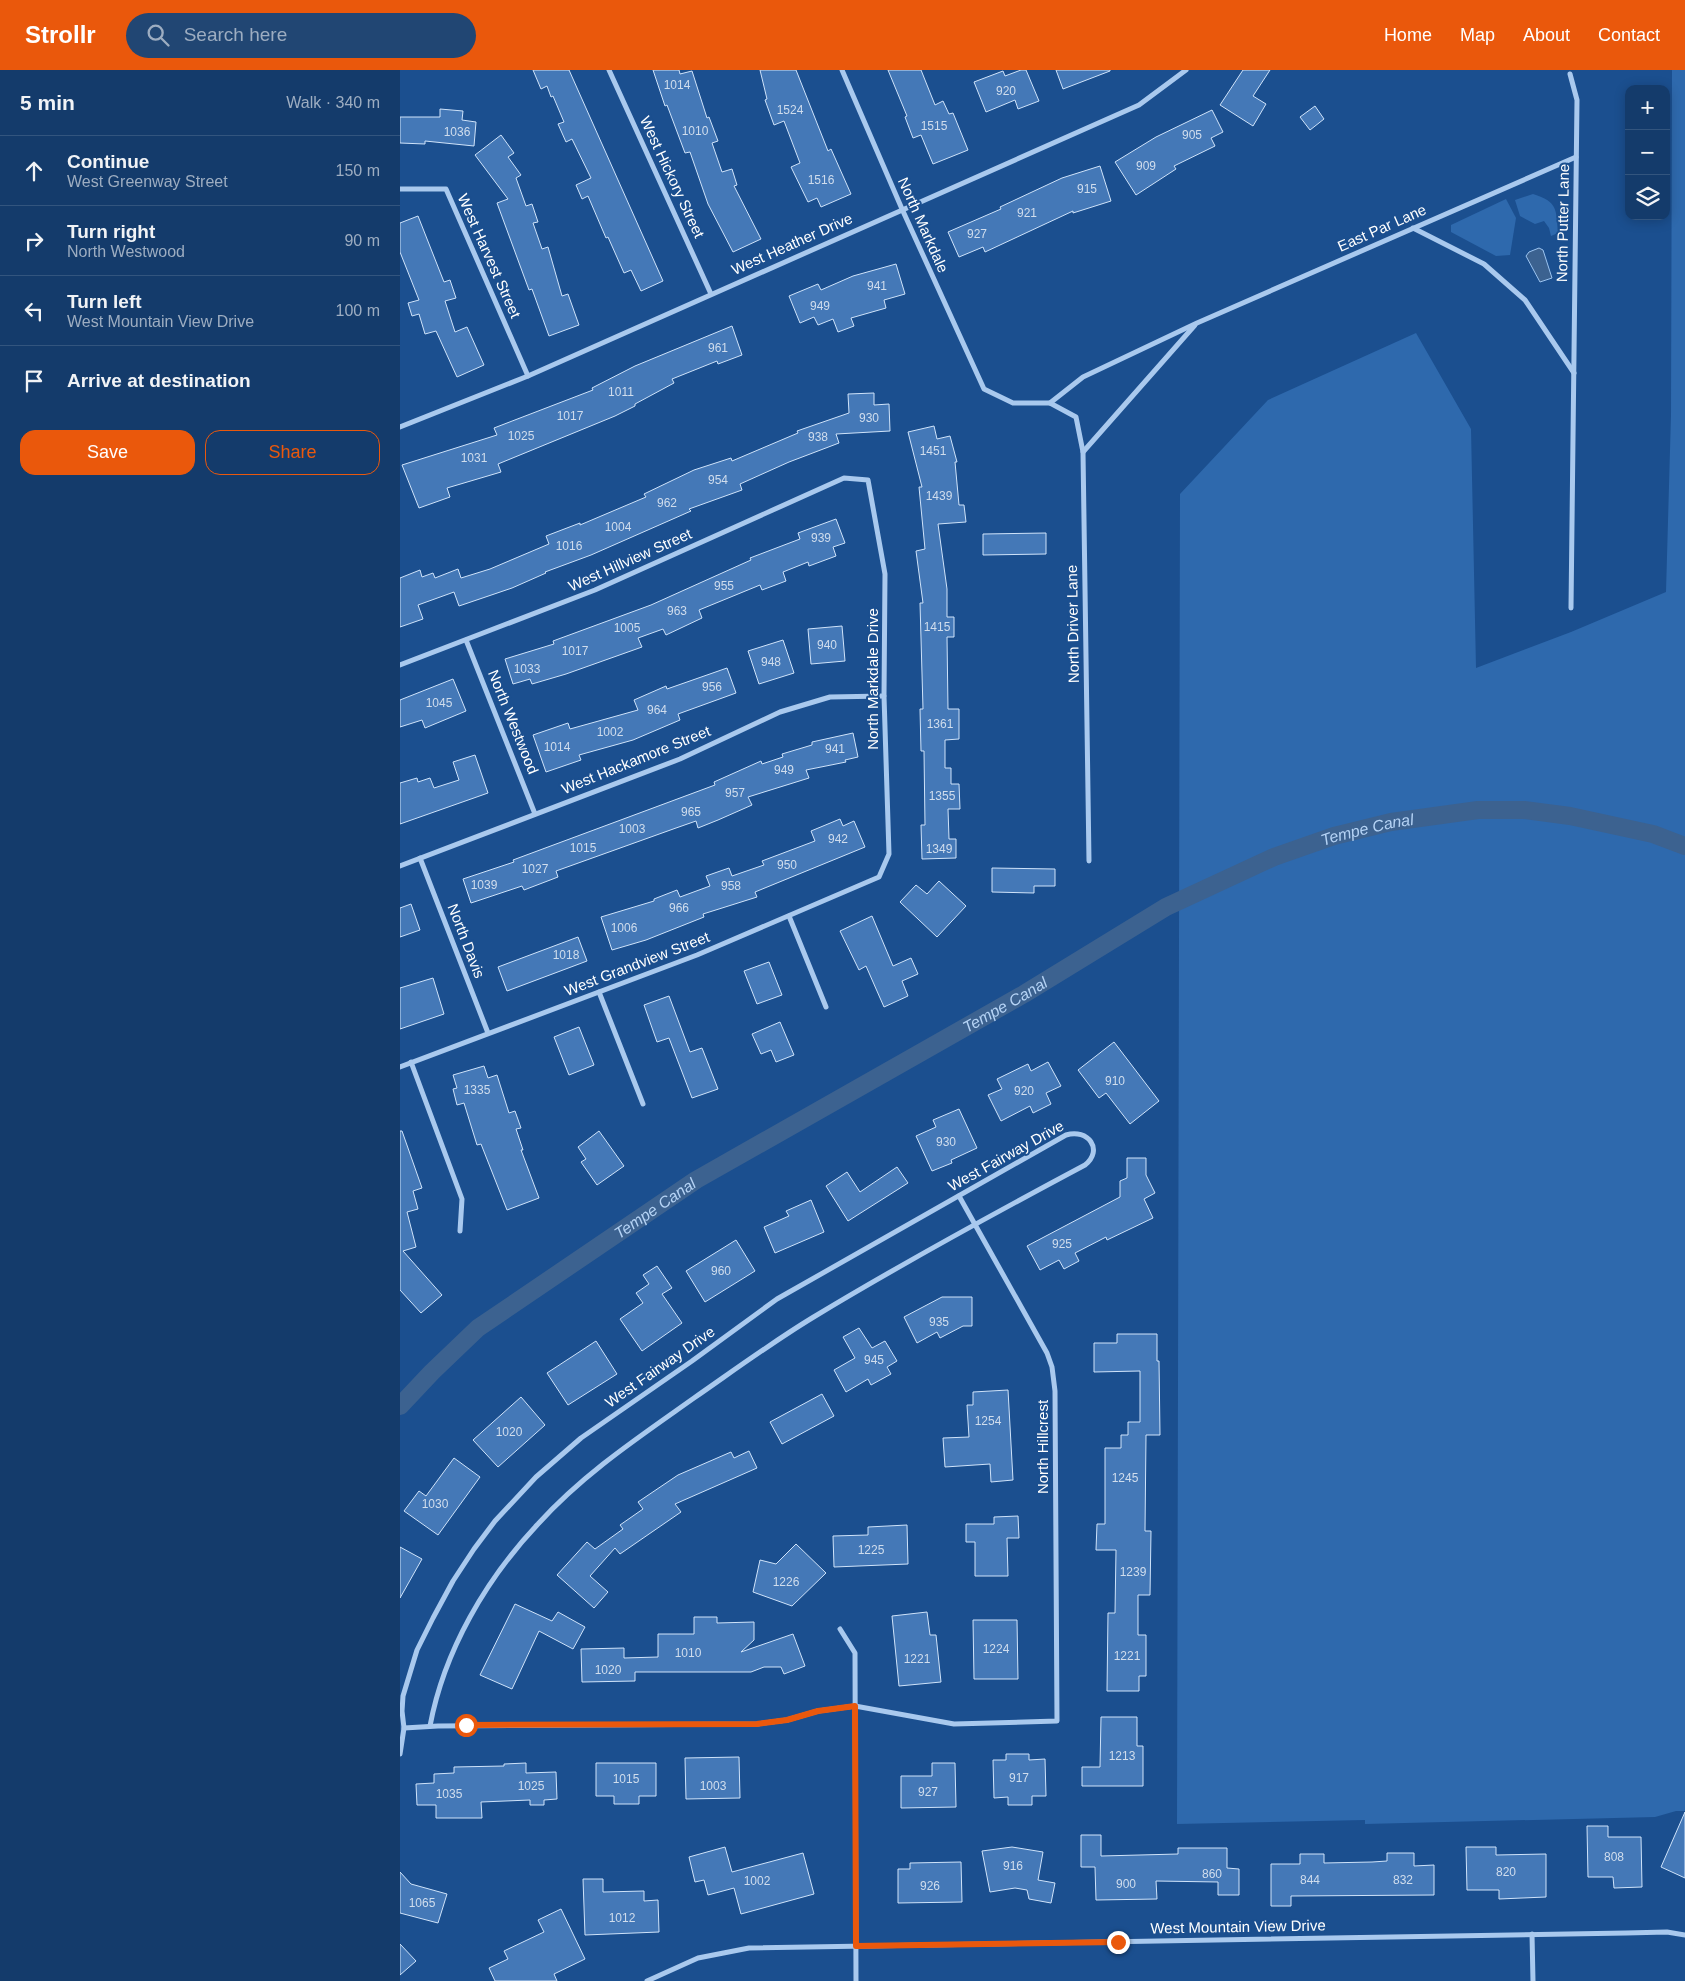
<!DOCTYPE html>
<html lang="en">
<head>
<meta charset="utf-8">
<style>
  :root { --surface:#143b6b; --page:#214673; --text:#f1f3f6; --muted:#9dadc1; --line:#33557e; --accent:#ea580c }
  body { margin:0; font-family:Helvetica,sans-serif; background:var(--page); color:var(--text) }
  .controls { position:absolute; right:15px; top:15px; display:grid; overflow:hidden; border-radius:10px; box-shadow:0 2px 12px #0003 }
  .controls button { width:45px; height:45px; display:grid; place-items:center; padding:0; border:0; border-bottom:1px solid var(--line); background:var(--surface); color:var(--text); font:25px sans-serif }
  .stop { position:absolute; width:15px; height:15px; margin:-11px; border:4px solid #ea580c; border-radius:50%; background:#fff }
  .stop.end { background:#ea580c; border-color:#fff; box-shadow:0 1px 5px #0008 }
  .list { margin:0; padding:0; list-style:none }
  h2 { display:flex; justify-content:space-between; align-items:center; height:65px; margin:0; padding:0 20px; font-size:21px }
  h2 small { font-size:16px; font-weight:400; color:var(--muted) }
  .list li { display:grid; grid-template-columns:32px 1fr auto; gap:15px; align-items:center; box-sizing:border-box; height:70px; padding:0 20px; border-top:1px solid var(--line) }
  .list b { display:block; font-size:19px; white-space:nowrap }
  .list p { margin:0; font-size:16px; white-space:nowrap; color:var(--muted) }
  .list em { font-size:16px; font-style:normal; color:var(--muted) }
  .actions { display:flex; gap:10px; padding:15px 20px }
  .actions a { flex:1; padding:11px 0; border:1px solid var(--accent); border-radius:15px; text-align:center; font-size:18px; color:var(--accent) }
  .actions .main { background:var(--accent); color:#fff }
  .icon { flex:none; width:28px; height:28px; fill:none; stroke:currentColor; stroke-width:2; stroke-linecap:round; stroke-linejoin:round }
  .map { position:relative; flex:none; width:1285px; height:1911px; overflow:hidden }
  header { display:flex; align-items:center; gap:30px; box-sizing:border-box; height:70px; padding:0 25px; background:var(--accent); color:#fff }
  header strong { font-size:24px }
  nav { display:flex; gap:28px; margin-inline-start:auto; font-size:18px }
  .search { width:350px; height:45px; background:var(--page); display:flex; align-items:center; gap:12px; box-sizing:border-box; padding:0 18px; border-radius:28px; color:var(--muted); font-size:19px }
  main { display:flex }
  aside { flex:1; background:var(--surface) }
  .map>svg:first-child { display:block }
</style>
</head>
<body>
<header>
<strong>Strollr</strong>
<div class="search"><svg class="icon" aria-label="search" viewBox="0 0 24 24"><circle cx="10" cy="10" r="6"/><path d="M15 15l6 6"/></svg>Search here</div>
<nav><a>Home</a><a>Map</a><a>About</a><a>Contact</a></nav>
</header>
<main>
<aside>
<h2>5 min<small>Walk · 340 m</small></h2>
<ul class="list">
<li><svg class="icon" aria-label="ahead" viewBox="0 0 24 24"><path d="M12 20V5M6 11l6-6 6 6"/></svg><div><b>Continue</b><p>West Greenway Street</p></div><em>150 m</em></li>
<li><svg class="icon" aria-label="right" viewBox="0 0 24 24"><path d="M7 20v-9h11M14 6l5 5-5 5"/></svg><div><b>Turn right</b><p>North Westwood</p></div><em>90 m</em></li>
<li><svg class="icon" aria-label="left" viewBox="0 0 24 24"><path d="M17 20v-9H6M10 6l-5 5 5 5"/></svg><div><b>Turn left</b><p>West Mountain View Drive</p></div><em>100 m</em></li>
<li><svg class="icon" aria-label="arrive" viewBox="0 0 24 24"><path d="M6 21V4h12l-3 4 3 4H6"/></svg><div><b>Arrive at destination</b></div></li>
</ul>
<div class="actions"><a class="main">Save</a><a>Share</a></div>
</aside>
<div class="map">
<svg width="1285" height="1911" viewBox="0 0 1285 1911">
  <rect width="100%" height="100%" fill="#1b4f8f"/>
  <g fill="#2e69ad">
    <polygon points="1272,0 1285,0 1285,1741 1276,1741 1255,1747 965,1754 965,1750 777,1754 780,424 868,330 1016,263 1071,359 1076,598 1171,562 1266,522 1271,345"/>
    <path d="M1133 124C1158 132 1156 139 1158 163L1151 166 1149 158 1144 151 1135 154 1120 146 1115 130Z"/>
    <polygon points="1106,129 1116,148 1110,185 1096,186 1051,162 1051,155"/>
  </g>
  <polygon fill="#3c6290" stroke="#9cc4f0" points="1139,178 1143,180 1152,208 1140,212 1126,186 1129,182"/>
  <g fill="none" stroke-linecap="round" stroke-linejoin="round">
    <path stroke="#3c6290" stroke-width="18" id="s1" d="M0 1336 32 1302 78 1258 296 1110 624 924 766 837 874 787 934 766 991 752 1078 740H1124L1170 746 1253 764 1285 776"/>
  </g>
  <g fill="#4478b7" stroke="#cfe3fa">
    <polygon points="133,0 169,0 263,211 241,221 231,200 224,203 208,167 206,168 188,126 182,129 176,115 191,108 172,69 166,72 158,54 164,52 153,26 151,27 147,16 141,19"/>
    <polygon points="253,0 279,0 280,4 292,1 307,48 309,47 318,71 312,73 322,102 332,99 337,115 334,116 361,169 333,182 308,134 290,82 285,83 267,35 265,36"/>
    <polygon points="360,0 396,0 428,81 431,79 451,124 421,137 417,128 408,132 391,97 400,93 384,51 374,55 365,30 367,29"/>
    <polygon points="488,0 521,0 535,35 543,31 549,44 553,43 568,80 533,94 521,65 513,68 505,47 507,46"/>
    <polygon points="621,0 626,0 639,31 618,39 615,30 586,42 574,12 603,1 605,6"/>
    <polygon points="656,0 710,0 710,1 663,19"/>
    <polygon points="843,0 870,0 853,26 866,34 853,56 820,35"/>
    <polygon points="915,36 924,49 910,60 900,47"/>
    <polygon points="40,39 63,41 62,50 76,52 74,76 25,71 25,74 0,73 0,47 40,47"/>
    <polygon points="812,40 823,62 811,68 815,76 774,96 776,99 736,125 715,92 756,67"/>
    <polygon points="101,65 114,83 108,87 121,105 116,108 126,136 132,134 138,152 133,153 142,179 148,177 162,226 168,224 179,255 149,266 132,219 129,220 97,133 108,129 75,85"/>
    <polygon points="700,96 711,131 673,143 673,141 585,182 583,177 559,187 548,162 601,139 600,137 662,108"/>
    <polygon points="18,146 44,212 50,210 56,228 45,231 55,262 67,257 84,295 57,307 36,261 25,264 19,244 12,246 8,233 19,230 0,182 0,153"/>
    <polygon points="496,194 505,224 484,230 486,238 451,248 454,256 438,262 433,249 418,255 414,247 400,253 389,226 418,214 421,220 453,206"/>
    <polygon points="332,256 342,285 318,294 317,291 272,309 274,313 235,334 235,336 215,346 98,394 101,402 47,418 50,427 19,438 2,395 97,365 94,358 193,320 192,318 235,296"/>
    <polygon points="474,323 474,335 489,334 490,361 436,364 439,373 389,392 340,414 342,420 289,439 291,441 191,485 145,502 146,503 112,518 59,536 54,522 18,535 23,549 0,557 0,508 20,500 22,507 33,503 35,508 58,499 61,508 90,499 149,474 146,466 180,453 180,455 246,427 244,424 294,400 331,388 332,391 398,363 397,361 449,343 448,324"/>
    <polygon points="534,356 537,369 550,366 557,392 555,392 559,435 564,435 566,452 538,454 547,519 547,547 554,547 554,567 547,567 548,639 559,639 559,669 545,670 545,698 551,698 551,714 559,714 560,739 548,739 549,769 556,769 556,788 522,789 521,755 525,755 524,681 521,681 520,639 523,639 520,533 523,533 516,481 525,479 519,417 522,417 508,362"/>
    <polygon points="436,449 445,473 433,477 436,486 409,496 408,492 383,502 386,511 362,520 360,515 299,540 302,548 266,565 263,559 238,568 242,577 166,604 132,614 130,609 113,614 105,589 154,574 153,571 251,535 351,490 350,488 400,469 398,463"/>
    <polygon points="646,463 646,484 583,485 583,464"/>
    <polygon points="442,556 445,591 411,594 408,559"/>
    <polygon points="383,570 394,603 359,614 348,581"/>
    <polygon points="327,598 336,623 278,644 280,650 233,670 179,685 181,690 146,702 133,665 168,653 170,659 238,640 234,630 266,616 267,619"/>
    <polygon points="53,609 66,641 25,658 22,650 0,657 0,630"/>
    <polygon points="453,663 458,687 445,690 446,692 406,700 409,708 348,727 352,735 318,750 298,758 296,751 276,758 156,801 158,807 124,820 122,816 71,833 63,809 114,792 113,790 315,715 314,712 361,691 362,694 383,687 382,684 412,675 412,672"/>
    <polygon points="75,685 88,723 0,754 0,713 17,708 18,712 30,708 34,718 59,710 53,692"/>
    <polygon points="440,749 443,756 454,751 465,777 355,822 357,827 303,844 304,847 246,870 212,880 201,847 254,831 254,829 277,820 280,827 310,816 306,806 329,798 332,806 364,795 362,791 415,771 411,761"/>
    <polygon points="592,798 655,799 655,816 634,816 634,823 592,822"/>
    <polygon points="539,811 566,836 537,867 500,832 516,815 527,824"/>
    <polygon points="11,834 20,860 0,867 0,838"/>
    <polygon points="472,846 493,896 511,888 518,904 502,911 508,926 484,937 466,896 459,900 440,861"/>
    <polygon points="178,867 187,891 107,921 98,897"/>
    <polygon points="369,892 382,925 357,934 344,901"/>
    <polygon points="33,908 44,944 0,959 0,918"/>
    <polygon points="269,926 290,982 302,978 318,1019 292,1028 269,968 257,972 244,935"/>
    <polygon points="380,952 394,985 376,992 371,980 361,984 352,964"/>
    <polygon points="179,957 194,995 169,1005 154,967"/>
    <polygon points="714,972 759,1031 730,1054 706,1023 699,1028 678,1000"/>
    <polygon points="648,992 661,1016 646,1023 651,1034 633,1043 630,1036 601,1051 588,1025 602,1019 597,1009 628,994 631,1001"/>
    <polygon points="84,996 88,1008 97,1005 109,1043 115,1041 121,1058 116,1059 123,1080 121,1080 139,1128 107,1140 81,1074 77,1075 64,1033 57,1035 53,1019 57,1018 53,1005"/>
    <polygon points="559,1039 577,1078 551,1090 552,1093 532,1101 516,1066 536,1057 533,1050"/>
    <polygon points="0,1061 2,1061 22,1118 13,1121 18,1139 7,1142 16,1177 3,1181 42,1225 21,1243 0,1220"/>
    <polygon points="199,1061 224,1096 197,1115 181,1092 186,1089 178,1077"/>
    <polygon points="727,1088 746,1088 746,1105 755,1123 744,1129 753,1148 707,1170 706,1167 675,1183 679,1191 664,1199 659,1190 640,1200 627,1176 720,1127 720,1111 727,1108"/>
    <polygon points="497,1097 508,1113 448,1151 426,1116 447,1102 460,1122"/>
    <polygon points="411,1130 424,1162 375,1183 364,1157 389,1146 386,1141"/>
    <polygon points="336,1170 355,1201 305,1232 286,1201"/>
    <polygon points="257,1196 272,1218 262,1224 282,1253 242,1281 220,1249 243,1233 236,1223 249,1214 243,1205"/>
    <polygon points="542,1227 572,1227 572,1256 563,1256 540,1268 537,1262 517,1273 504,1247"/>
    <polygon points="459,1258 472,1278 485,1271 497,1291 487,1297 491,1304 471,1315 468,1309 446,1322 434,1300 455,1288 443,1267"/>
    <polygon points="717,1264 757,1264 757,1291 759,1291 760,1365 746,1365 745,1461 751,1461 750,1525 738,1525 738,1565 746,1565 746,1606 739,1606 739,1621 707,1621 708,1543 715,1543 716,1480 696,1480 697,1454 705,1454 705,1378 721,1378 721,1365 728,1365 728,1352 740,1352 740,1301 694,1302 694,1273 717,1273"/>
    <polygon points="196,1271 217,1304 168,1335 147,1303"/>
    <polygon points="608,1320 613,1410 591,1412 590,1394 545,1397 543,1368 569,1367 567,1335 573,1335 573,1322"/>
    <polygon points="422,1324 434,1346 382,1374 370,1352"/>
    <polygon points="121,1327 145,1355 98,1397 73,1370"/>
    <polygon points="349,1381 357,1398 275,1434 281,1442 220,1484 215,1478 190,1506 208,1522 194,1538 157,1505 187,1472 195,1479 223,1459 220,1455 243,1439 238,1432 278,1405 331,1382 334,1388"/>
    <polygon points="54,1388 80,1407 38,1465 4,1441 19,1421 26,1426"/>
    <polygon points="618,1446 619,1468 607,1468 608,1506 575,1506 575,1472 566,1472 566,1454 594,1454 594,1447"/>
    <polygon points="507,1455 508,1494 434,1497 433,1466 468,1465 468,1457"/>
    <polygon points="396,1474 426,1503 392,1536 353,1522 360,1490 376,1494"/>
    <polygon points="0,1477 22,1489 0,1528"/>
    <polygon points="115,1534 152,1551 158,1542 185,1557 173,1579 139,1561 112,1619 80,1605"/>
    <polygon points="527,1542 530,1565 536,1565 541,1612 499,1616 492,1546"/>
    <polygon points="294,1547 317,1547 317,1553 354,1552 354,1570 341,1582 393,1564 405,1596 384,1604 381,1597 364,1597 351,1602 235,1602 235,1611 182,1612 181,1579 224,1578 224,1588 258,1587 258,1564 294,1564"/>
    <polygon points="573,1550 617,1550 618,1609 574,1609"/>
    <polygon points="701,1647 737,1647 737,1676 743,1676 743,1716 682,1716 682,1697 700,1697"/>
    <polygon points="606,1684 629,1684 629,1690 645,1689 646,1726 632,1726 632,1735 608,1735 608,1727 594,1728 593,1690 606,1690"/>
    <polygon points="339,1687 340,1728 286,1729 285,1688"/>
    <polygon points="126,1693 126,1703 156,1702 157,1729 144,1730 144,1735 130,1735 130,1730 81,1732 82,1748 36,1748 36,1735 17,1735 16,1714 34,1713 34,1704 54,1703 54,1697 104,1696 104,1694"/>
    <polygon points="196,1693 256,1693 256,1726 239,1726 239,1734 214,1734 214,1726 196,1726"/>
    <polygon points="532,1693 555,1693 556,1737 501,1738 501,1706 532,1706"/>
    <polygon points="1285,1742 1285,1808 1261,1797"/>
    <polygon points="1187,1756 1208,1756 1208,1767 1241,1767 1242,1817 1214,1818 1213,1807 1188,1807"/>
    <polygon points="681,1765 701,1765 701,1786 778,1784 778,1778 827,1778 827,1798 839,1799 839,1825 818,1825 818,1812 756,1811 757,1829 696,1830 695,1797 681,1797"/>
    <polygon points="325,1777 332,1802 403,1783 414,1824 341,1844 334,1818 308,1825 304,1810 295,1812 289,1787"/>
    <polygon points="612,1777 643,1782 638,1810 655,1813 651,1833 629,1829 627,1820 615,1818 590,1822 582,1781"/>
    <polygon points="1066,1777 1096,1777 1096,1785 1146,1784 1146,1827 1099,1829 1099,1820 1067,1820"/>
    <polygon points="987,1783 1014,1783 1014,1796 1034,1795 1034,1825 891,1826 891,1836 871,1836 871,1794 900,1794 900,1784 924,1784 924,1793 972,1792 987,1791"/>
    <polygon points="561,1792 562,1832 498,1833 498,1799 510,1799 510,1793"/>
    <polygon points="0,1802 11,1814 47,1824 38,1853 0,1843"/>
    <polygon points="183,1809 203,1809 203,1822 244,1821 244,1831 258,1830 259,1862 185,1865"/>
    <polygon points="161,1839 185,1889 154,1904 157,1911 95,1911 89,1898 108,1889 104,1881 144,1862 138,1850"/>
    <polygon points="0,1874 16,1891 0,1905"/>
  </g>
  <g fill="none" stroke-linecap="round" stroke-linejoin="round">
    <g stroke="#a9c9ee" stroke-width="5">
      <polyline points="209,0 311,224"/>
      <polyline points="442,0 502,139 584,319 613,333 650,333 683,307 797,253 1176,87"/>
      <polyline points="1170,4 1177,30 1171,538"/>
      <polyline points="0,119 46,119 128,306"/>
      <polyline points="1013,158 1084,194 1125,230 1174,303"/>
      <polyline points="650,333 676,347 683,382 689,791"/>
      <polyline points="0,357 128,306 739,35 786,0"/>
      <polyline points="683,382 795,255"/>
      <polyline points="66,570 135,744"/>
      <polyline points="0,595 195,520 444,408 468,410 485,504 484,626 489,784 479,807 297,885 0,997"/>
      <polyline points="20,788 88,963"/>
      <polyline points="0,796 280,689 380,642 430,627 484,626"/>
      <polyline points="389,846 426,937"/>
      <polyline points="199,922 243,1034"/>
      <polyline points="11,992 62,1129 60,1161"/>
      <polyline points="440,1559 455,1583 456,1911"/>
      <polyline points="4,1658 38,1656 357,1654 387,1650 418,1641 455,1636 554,1654 657,1651 655,1321 652,1297 647,1283 559,1126"/>
      <path d="M0 1684 4 1658 2 1641 3 1626 17 1580 33 1548 53 1511 74 1479 95 1451 136 1407 181 1368 292 1291 377 1229 666 1065C688 1058 704 1080 685 1095 593 1144 501 1194 412 1248 371 1273 333 1301 294 1328 239 1367 183 1404 138 1454 86 1509 44 1581 30 1656"/>
      <polyline points="1132,1864 1133,1911"/>
      <polyline points="247,1911 298,1888 349,1878 1226,1863 1267,1862 1285,1865"/>
    </g>
  </g>
  <g fill="none" stroke-linecap="round" stroke-linejoin="round">
    <polyline stroke="#ea580c" stroke-width="6" points="66,1655 357,1654 387,1650 418,1641 455,1636 456,1876 718,1872"/>
  </g>
  <g text-anchor="middle" stroke-width="4" stroke-linejoin="round" paint-order="stroke">
    <g font-size="12" fill="#d0dded">
      <text x="277" y="19">1014</text>
      <text x="606" y="25">920</text>
      <text x="390" y="44">1524</text>
      <text x="534" y="60">1515</text>
      <text x="295" y="65">1010</text>
      <text x="57" y="66">1036</text>
      <text x="792" y="69">905</text>
      <text x="746" y="100">909</text>
      <text x="421" y="114">1516</text>
      <text x="687" y="123">915</text>
      <text x="627" y="147">921</text>
      <text x="577" y="168">927</text>
      <text x="477" y="220">941</text>
      <text x="420" y="240">949</text>
      <text x="318" y="282">961</text>
      <text x="221" y="326">1011</text>
      <text x="170" y="350">1017</text>
      <text x="469" y="352">930</text>
      <text x="121" y="370">1025</text>
      <text x="418" y="371">938</text>
      <text x="533" y="385">1451</text>
      <text x="74" y="392">1031</text>
      <text x="318" y="414">954</text>
      <text x="539" y="430">1439</text>
      <text x="267" y="437">962</text>
      <text x="218" y="461">1004</text>
      <text x="421" y="472">939</text>
      <text x="169" y="480">1016</text>
      <text x="324" y="520">955</text>
      <text x="277" y="545">963</text>
      <text x="537" y="561">1415</text>
      <text x="227" y="562">1005</text>
      <text x="427" y="579">940</text>
      <text x="175" y="585">1017</text>
      <text x="371" y="596">948</text>
      <text x="127" y="603">1033</text>
      <text x="312" y="621">956</text>
      <text x="39" y="637">1045</text>
      <text x="257" y="644">964</text>
      <text x="540" y="658">1361</text>
      <text x="210" y="666">1002</text>
      <text x="157" y="681">1014</text>
      <text x="435" y="683">941</text>
      <text x="384" y="704">949</text>
      <text x="335" y="727">957</text>
      <text x="542" y="730">1355</text>
      <text x="291" y="746">965</text>
      <text x="232" y="763">1003</text>
      <text x="438" y="773">942</text>
      <text x="183" y="782">1015</text>
      <text x="539" y="783">1349</text>
      <text x="387" y="799">950</text>
      <text x="135" y="803">1027</text>
      <text x="84" y="819">1039</text>
      <text x="331" y="820">958</text>
      <text x="279" y="842">966</text>
      <text x="224" y="862">1006</text>
      <text x="166" y="889">1018</text>
      <text x="715" y="1015">910</text>
      <text x="77" y="1024">1335</text>
      <text x="624" y="1025">920</text>
      <text x="546" y="1076">930</text>
      <text x="662" y="1178">925</text>
      <text x="321" y="1205">960</text>
      <text x="539" y="1256">935</text>
      <text x="474" y="1294">945</text>
      <text x="588" y="1355">1254</text>
      <text x="109" y="1366">1020</text>
      <text x="725" y="1412">1245</text>
      <text x="35" y="1438">1030</text>
      <text x="471" y="1484">1225</text>
      <text x="733" y="1506">1239</text>
      <text x="386" y="1516">1226</text>
      <text x="596" y="1583">1224</text>
      <text x="288" y="1587">1010</text>
      <text x="727" y="1590">1221</text>
      <text x="517" y="1593">1221</text>
      <text x="208" y="1604">1020</text>
      <text x="722" y="1690">1213</text>
      <text x="619" y="1712">917</text>
      <text x="226" y="1713">1015</text>
      <text x="131" y="1720">1025</text>
      <text x="313" y="1720">1003</text>
      <text x="528" y="1726">927</text>
      <text x="49" y="1728">1035</text>
      <text x="1214" y="1791">808</text>
      <text x="613" y="1800">916</text>
      <text x="1106" y="1806">820</text>
      <text x="812" y="1808">860</text>
      <text x="910" y="1814">844</text>
      <text x="1003" y="1814">832</text>
      <text x="357" y="1815">1002</text>
      <text x="726" y="1818">900</text>
      <text x="530" y="1820">926</text>
      <text x="22" y="1837">1065</text>
      <text x="222" y="1852">1012</text>
    </g>
    <g font-size="15" fill="#fff" stroke="#1b4f8f">
      <text transform="translate(272 107) rotate(65)" y="5">West Hickory Street</text>
      <text transform="translate(1163 153) rotate(-89)" y="5">North Putter Lane</text>
      <text transform="translate(523 155) rotate(66)" y="5">North Markdale</text>
      <text transform="translate(982 158) rotate(-24)" y="5">East Par Lane</text>
      <text transform="translate(392 174) rotate(-24)" y="5">West Heather Drive</text>
      <text transform="translate(89 186) rotate(66)" y="5">West Harvest Street</text>
      <text transform="translate(230 490) rotate(-24)" y="5">West Hillview Street</text>
      <text transform="translate(673 554) rotate(-91)" y="5">North Driver Lane</text>
      <text transform="translate(473 609) rotate(-90)" y="5">North Markdale Drive</text>
      <text transform="translate(113 652) rotate(68)" y="5">North Westwood</text>
      <text transform="translate(236 690) rotate(-22)" y="5">West Hackamore Street</text>
      <text transform="translate(66 871) rotate(69)" y="5">North Davis</text>
      <text transform="translate(237 894) rotate(-21)" y="5">West Grandview Street</text>
      <text transform="translate(606 1086) rotate(-29)" y="5">West Fairway Drive</text>
      <text transform="translate(260 1297) rotate(-35)" y="5">West Fairway Drive</text>
      <text transform="translate(643 1377) rotate(-90)" y="5">North Hillcrest</text>
      <text transform="translate(838 1857) rotate(-1)" y="5">West Mountain View Drive</text>
    </g>
    <g font-size="16" font-style="italic" fill="#b5d3f5" stroke="#1b4f8f">
      <text dy="6" stroke="none"><textPath href="#s1" startOffset="1134">Tempe Canal</textPath></text>
      <text dy="6" stroke="none"><textPath href="#s1" startOffset="729">Tempe Canal</textPath></text>
      <text dy="6" stroke="none"><textPath href="#s1" startOffset="324">Tempe Canal</textPath></text>
    </g>
  </g>
</svg>
<div class="controls">
<button>+</button>
<button>−</button>
<button><svg class="icon" aria-label="layers" viewBox="0 0 24 24"><path d="M12 4l9 5-9 5-9-5zM3 14l9 5 9-5"/></svg></button>
</div>
<div class="stop" style="left:66px;top:1655px"></div>
<div class="stop end" style="left:718px;top:1872px"></div>
</div>
</main>
</body>
</html>
